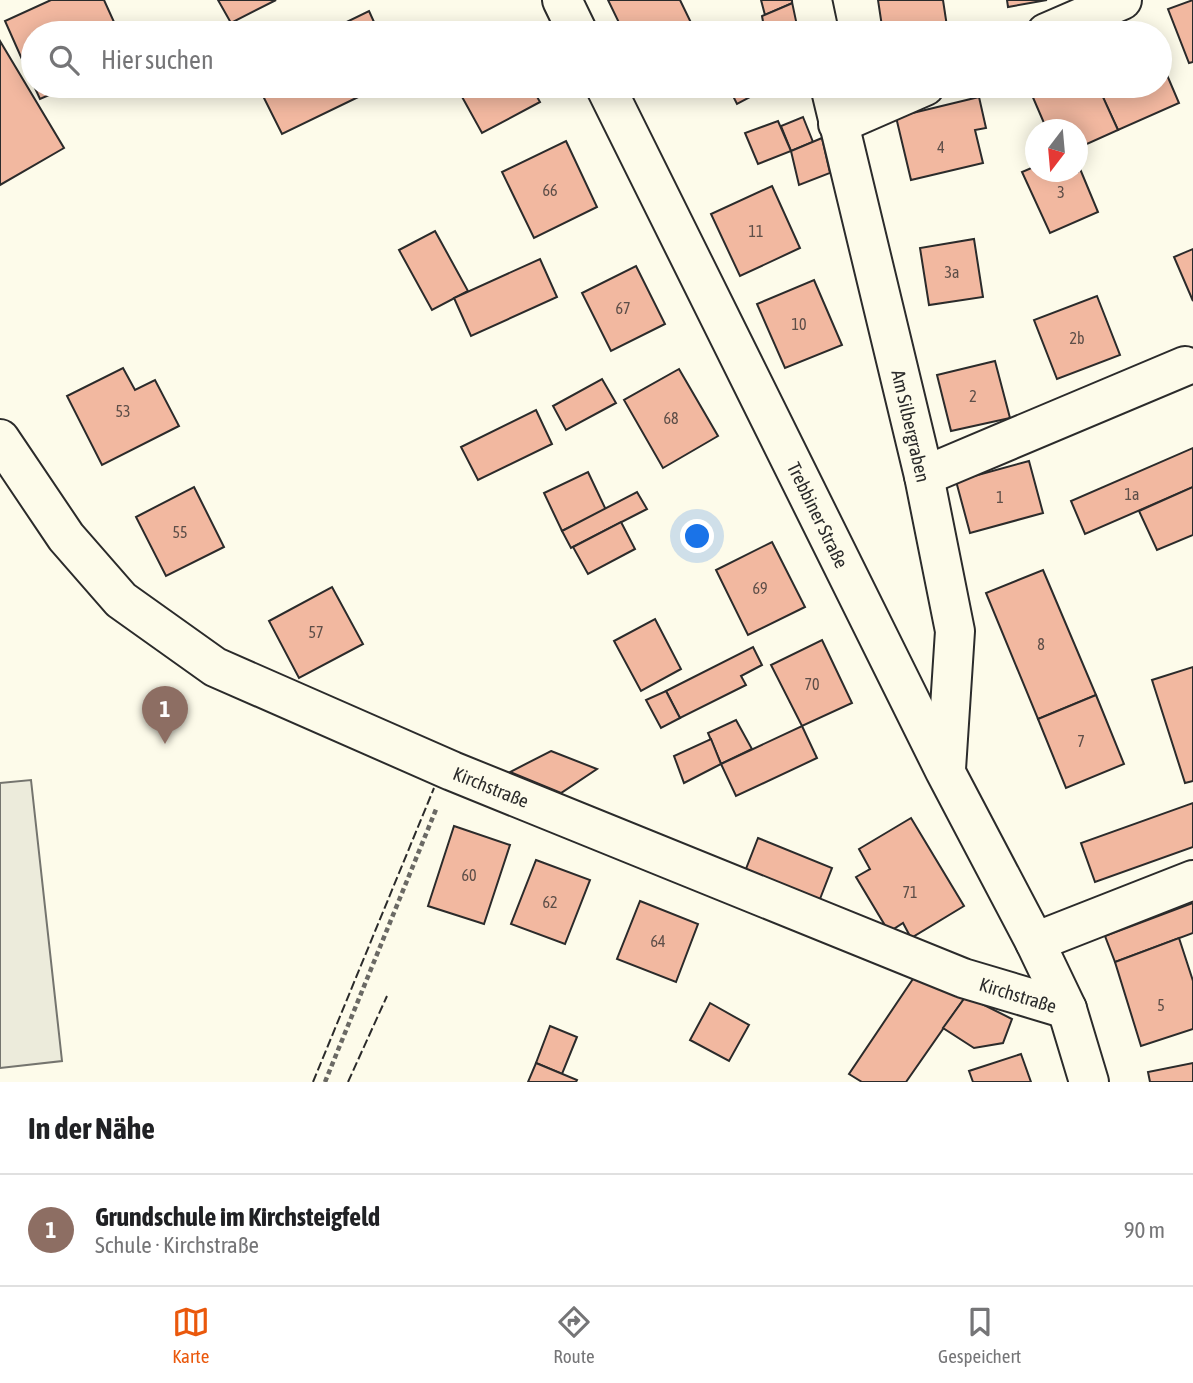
<!DOCTYPE html>
<html lang="de">
<head>
<meta charset="utf-8">
<style>
  :root { --surface:#fff; --page:#f6f6f6; --text:#202124; --muted:#757577; --line:#e0e0e0; --accent:#ea580c }
  body { margin:0; font-family:"Asap Condensed",sans-serif; background:var(--page); color:var(--text) }
  .compass { position:absolute; left:1025px; top:119px; width:63px; height:63px; border-radius:50%; background:var(--surface); box-shadow:0 4px 18px #0003; rotate:196deg }
  .you { position:absolute; left:698px; top:537px; width:24px; height:24px; margin:-18px; border:5px solid #fff; border-radius:50%; background:#1a73e8; box-shadow:0 0 0 10px #1a73e833 }
  .badge { display:grid; place-items:center; width:46px; height:46px; border-radius:50%; background:var(--accent); color:#fff; font-size:23px; font-weight:700 }
  .pin { position:absolute; translate:-50% -58px; filter:drop-shadow(0 2px 4px #0008) }
  .pin::after { content:''; position:absolute; top:37px; width:24px; height:21px; background:inherit; clip-path:polygon(0 0,100% 0,50% 100%) }
  .list { margin:0; padding:0; list-style:none }
  h2 { display:flex; justify-content:space-between; align-items:center; height:91px; margin:0; padding:0 28px; font-size:30px }
  h2 small { font-size:23px; font-weight:400; color:var(--muted) }
  .list li { display:grid; grid-template-columns:46px 1fr auto; gap:21px; align-items:center; box-sizing:border-box; height:112px; padding:0 28px; border-top:2px solid var(--line) }
  .list b { display:block; font-size:26px; white-space:nowrap }
  .list p { margin:0; font-size:23px; white-space:nowrap; color:var(--muted) }
  .list em { font-size:23px; font-style:normal; color:var(--muted) }
  .icon { flex:none; width:38px; height:38px; fill:none; stroke:currentColor; stroke-width:2; stroke-linecap:round; stroke-linejoin:round }
  .map { position:relative; flex:none; width:1193px; height:1082px; overflow:hidden }
  .search { position:absolute; background:var(--surface); box-shadow:0 4px 18px #0003; left:21px; right:21px; top:21px; height:77px; display:flex; align-items:center; gap:18px; box-sizing:border-box; padding:0 24px; border-radius:38px; color:var(--muted); font-size:26px }
  .sheet { height:203px; background:var(--surface) }
  nav { display:flex; justify-content:space-around; align-items:center; box-sizing:border-box; height:98px; border-top:2px solid var(--line); background:var(--surface); font-size:19px; color:var(--muted) }
  nav a { display:grid; justify-items:center; gap:4px }
  nav .on { color:var(--accent) }
  .map>svg:first-child { display:block }
</style>
</head>
<body>
<div class="map">
<svg width="1193" height="1082" viewBox="0 0 1193 1082">
  <rect width="100%" height="100%" fill="#fdfbea"/>
  <polygon fill="#ecebdb" stroke="#74746e" stroke-width="2" points="31,780 62,1061 0,1068 0,783"/>
  <g fill="#f2b8a0" stroke="#2b2b2b" stroke-width="2">
    <polygon points="51,0 104,0 119,33 33,33 33,84 5,21"/>
    <polygon points="218,0 276,0 231,23"/>
    <polygon points="608,0 680,0 696,33 624,33"/>
    <polygon points="761,0 795,0 795,2 765,15"/>
    <polygon points="878,0 943,0 948,33 883,33"/>
    <polygon points="1007,0 1047,0 1008,7"/>
    <polygon points="1193,0 1193,62 1189,63 1168,9"/>
    <polygon points="795,2 802,33 765,33 762,16"/>
    <polygon points="369,11 379,33 324,33"/>
    <polygon points="0,41 64,148 0,185"/>
    <polygon points="1164,68 1179,103 1118,130 1102,96 1125,86 1160,86 1160,70"/>
    <polygon points="34,86 70,86 40,99"/>
    <polygon points="258,86 381,86 282,134"/>
    <polygon points="456,86 531,86 540,102 482,133"/>
    <polygon points="728,86 771,86 737,104"/>
    <polygon points="1028,86 1098,86 1118,130 1078,148 1078,130 1047,130"/>
    <polygon points="979,97 986,128 975,130 983,163 911,180 896,117"/>
    <polygon points="803,117 813,142 791,151 781,126"/>
    <polygon points="778,121 791,151 758,164 745,133"/>
    <polygon points="822,138 830,173 799,185 791,151"/>
    <polygon points="566,141 597,207 534,238 502,172"/>
    <polygon points="1078,164 1098,212 1050,233 1022,172 1036,166 1036,172 1078,172"/>
    <polygon points="772,186 800,248 740,276 711,214"/>
    <polygon points="435,231 468,291 432,310 399,250"/>
    <polygon points="974,239 983,297 929,305 920,248"/>
    <polygon points="1193,249 1193,301 1174,257"/>
    <polygon points="540,259 557,297 471,336 454,298"/>
    <polygon points="636,266 665,324 611,351 582,293"/>
    <polygon points="814,280 842,345 785,368 757,304"/>
    <polygon points="1097,296 1120,355 1057,379 1034,320"/>
    <polygon points="995,361 1010,418 951,431 937,375"/>
    <polygon points="123,368 135,390 155,380 179,426 102,465 67,396"/>
    <polygon points="679,369 718,436 663,468 624,400"/>
    <polygon points="602,379 616,403 566,430 553,406"/>
    <polygon points="536,410 552,444 478,480 461,447"/>
    <polygon points="1193,448 1193,487 1085,534 1071,501"/>
    <polygon points="1029,461 1043,513 970,533 956,481"/>
    <polygon points="588,472 606,510 562,531 544,493"/>
    <polygon points="194,487 224,547 166,576 136,517"/>
    <polygon points="1193,487 1193,535 1157,550 1139,511"/>
    <polygon points="637,492 647,509 571,548 562,531"/>
    <polygon points="621,522 635,549 588,574 573,547"/>
    <polygon points="772,542 805,607 748,635 716,570"/>
    <polygon points="1043,570 1096,695 1038,719 986,593"/>
    <polygon points="332,587 363,644 299,678 269,621"/>
    <polygon points="655,619 681,669 641,691 614,641"/>
    <polygon points="822,640 852,703 802,726 771,665"/>
    <polygon points="753,647 762,665 741,676 746,685 680,718 666,691"/>
    <polygon points="1193,667 1193,781 1185,783 1152,680"/>
    <polygon points="666,691 680,718 661,728 646,700"/>
    <polygon points="1096,695 1124,764 1066,788 1038,719"/>
    <polygon points="736,720 752,749 721,764 708,733"/>
    <polygon points="802,726 817,758 736,796 721,764"/>
    <polygon points="711,739 721,764 684,783 674,756"/>
    <polygon points="551,751 597,769 561,793 510,772"/>
    <polygon points="1193,803 1193,847 1095,882 1081,843"/>
    <polygon points="911,818 964,906 911,938 903,923 889,932 856,877 870,869 859,849"/>
    <polygon points="454,826 510,845 484,924 428,906"/>
    <polygon points="758,838 832,868 818,904 744,874"/>
    <polygon points="536,860 590,880 565,944 511,924"/>
    <polygon points="640,901 698,924 676,982 617,959"/>
    <polygon points="1193,903 1193,933 1115,962 1105,936"/>
    <polygon points="1179,938 1193,981 1193,1029 1141,1046 1115,962"/>
    <polygon points="919,970 966,996 906,1082 862,1082 849,1074"/>
    <polygon points="966,996 1012,1019 1003,1043 974,1048 943,1028"/>
    <polygon points="710,1003 749,1025 729,1061 690,1040"/>
    <polygon points="550,1026 577,1037 562,1074 536,1063"/>
    <polygon points="1021,1054 1031,1082 973,1082 969,1071"/>
    <polygon points="536,1063 577,1080 576,1082 528,1082"/>
    <polygon points="1193,1063 1193,1082 1150,1082 1148,1072"/>
  </g>
  <g fill="none" stroke-linecap="round" stroke-linejoin="round">
    <defs>
      <g id="minor">
        <polyline points="562,0 578,33"/>
        <polyline points="812,0 819,33"/>
        <polyline points="1046,33 1122,0"/>
        <polyline points="605,86 945,771 1035,942 1067,1009 1089,1082"/>
        <polyline points="830,86 924,476 955,631 946,769"/>
        <polyline points="838,124 925,86"/>
        <polyline points="0,439 66,537 121,600 215,667 452,771 963,978 1067,1009"/>
        <polyline points="924,476 1185,366"/>
        <polyline points="1035,942 1193,880"/>
      </g>
    </defs>
    <use href="#minor" stroke="#2b2b2b" stroke-width="42"/>
    <polyline stroke="#6a6964" stroke-width="4.5" stroke-dasharray="5 3.5" stroke-linecap="butt" points="325,1082 437,807"/>
    <use href="#minor" stroke="#fdfbea" stroke-width="38"/>
    <g stroke="#2b2b2b" stroke-width="2" stroke-dasharray="9 3.5" stroke-linecap="butt">
      <polyline points="313,1082 434,788"/>
      <polyline points="348,1082 387,996"/>
    </g>
  </g>
  <g text-anchor="middle" stroke-width="5" stroke-linejoin="round" paint-order="stroke">
    <g font-size="16" fill="#5d4e48">
      <text x="941" y="153">4</text>
      <text x="550" y="196">66</text>
      <text x="1061" y="198">3</text>
      <text x="756" y="237">11</text>
      <text x="952" y="278">3a</text>
      <text x="623" y="314">67</text>
      <text x="799" y="330">10</text>
      <text x="1077" y="344">2b</text>
      <text x="973" y="402">2</text>
      <text x="123" y="417">53</text>
      <text x="671" y="424">68</text>
      <text x="1132" y="500">1a</text>
      <text x="1000" y="503">1</text>
      <text x="180" y="538">55</text>
      <text x="760" y="594">69</text>
      <text x="316" y="638">57</text>
      <text x="1041" y="650">8</text>
      <text x="812" y="690">70</text>
      <text x="1081" y="747">7</text>
      <text x="469" y="881">60</text>
      <text x="910" y="898">71</text>
      <text x="550" y="908">62</text>
      <text x="658" y="947">64</text>
      <text x="1161" y="1011">5</text>
    </g>
    <g font-size="19" fill="#2b2b2b" stroke="#fdfbea">
      <text transform="translate(911 426) rotate(77)" y="7">Am Silbergraben</text>
      <text transform="translate(818 515) rotate(64)" y="7">Trebbiner Straße</text>
      <text transform="translate(491 787) rotate(22)" y="7">Kirchstraße</text>
      <text transform="translate(1018 995) rotate(17)" y="7">Kirchstraße</text>
    </g>
  </g>
</svg>
<svg class="compass" viewBox="-18 -18 36 36"><path d="M0-13l5 13h-10z" fill="#e53935"/><path d="M0 13l5-13h-10z" fill="#757577"/></svg>
<div class="you"></div>
<div class="pin badge" style="left:165px;top:744px;background:#8d6e63">1</div>
<div class="search"><svg class="icon" aria-label="search" viewBox="0 0 24 24"><circle cx="10" cy="10" r="6"/><path d="M15 15l6 6"/></svg>Hier suchen</div>
</div>
<section class="sheet">
<h2>In der Nähe<small></small></h2>
<ul class="list">
<li><span class="badge" style="background:#8d6e63">1</span><div><b>Grundschule im Kirchsteigfeld</b><p>Schule · Kirchstraße</p></div><em>90 m</em></li>
</ul>
</section>
<nav>
<a class="on"><svg class="icon" aria-label="map" viewBox="0 0 24 24"><path d="M3 6l6-2 6 2 6-2v14l-6 2-6-2-6 2zM9 4v14M15 6v14"/></svg>Karte</a>
<a><svg class="icon" aria-label="directions" viewBox="0 0 24 24"><path d="M12 3l9 9-9 9-9-9zM9 14v-3h6M13 9l2 2-2 2"/></svg>Route</a>
<a><svg class="icon" aria-label="saved" viewBox="0 0 24 24"><path d="M7 4h10v16l-5-4-5 4z"/></svg>Gespeichert</a>
</nav>
</body>
</html>
